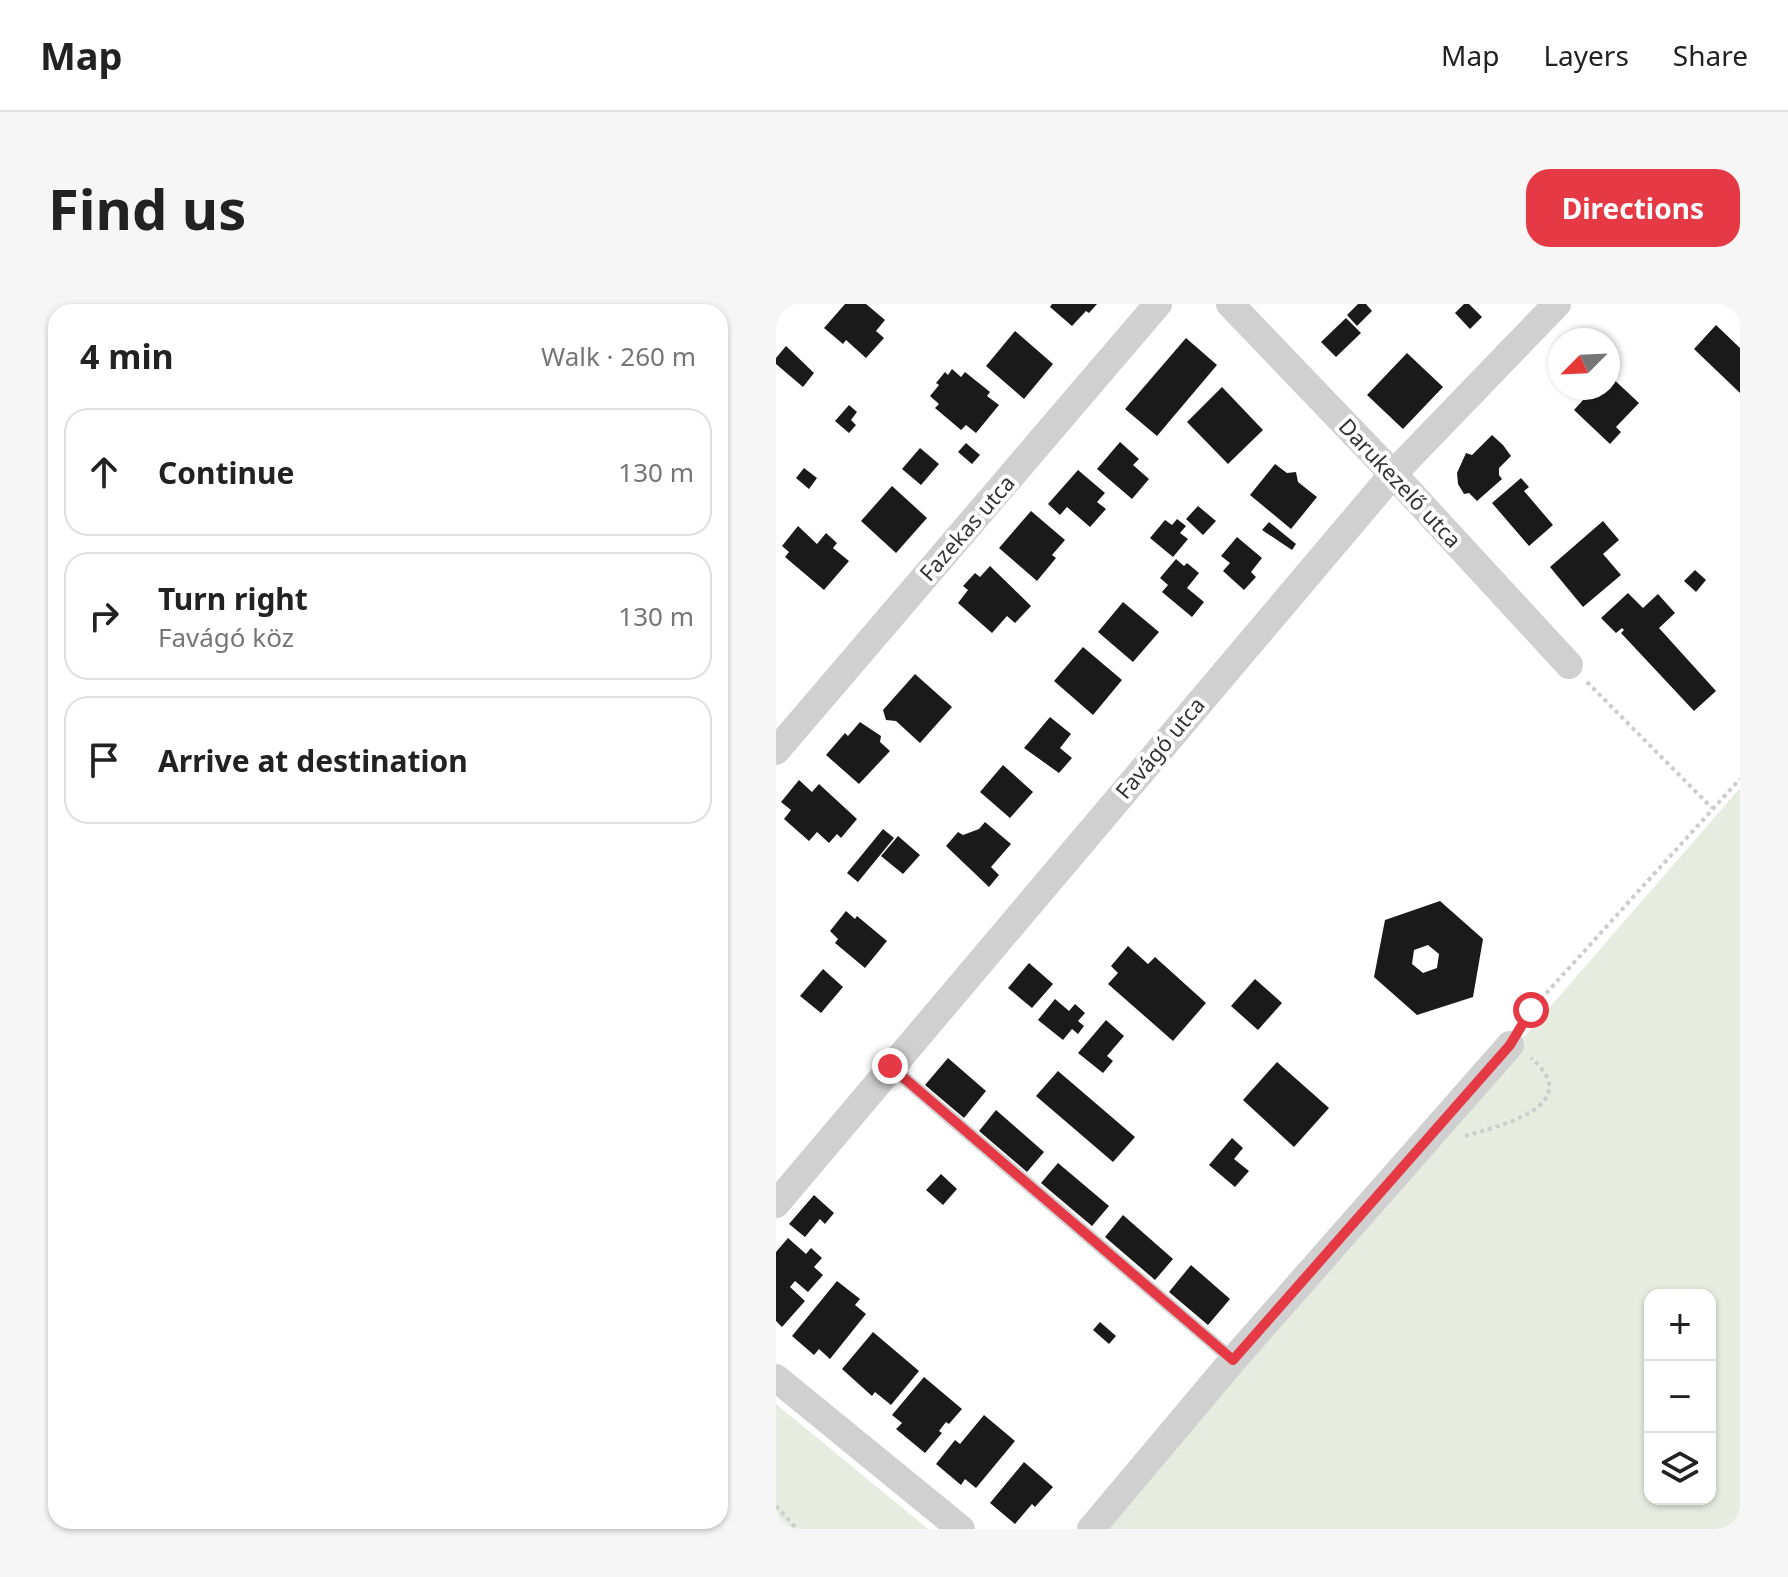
<!DOCTYPE html>
<html lang="en">
<head>
<meta charset="utf-8">
<style>
  :root { --surface:#fff; --page:#f6f6f6; --text:#222; --muted:#767676; --line:#e0e0e0; --accent:#e63946 }
  body { margin:0; font-family:"Noto Sans",sans-serif; background:var(--page); color:var(--text) }
  .controls { position:absolute; right:24px; bottom:24px; display:grid; overflow:hidden; border-radius:16px; box-shadow:0 2px 6px #0004 }
  .controls button { width:72px; height:72px; display:grid; place-items:center; padding:0; border:0; border-bottom:2px solid var(--line); background:var(--surface); color:var(--text); font:40px sans-serif }
  .compass { position:absolute; left:772px; top:24px; width:72px; height:72px; border-radius:50%; background:var(--surface); box-shadow:0 2px 6px #0004; rotate:246deg }
  .stop { position:absolute; width:24px; height:24px; margin:-18px; border:6px solid #e63946; border-radius:50%; background:#fff }
  .stop.end { background:#e63946; border-color:#fff; box-shadow:0 2px 8px #0008 }
  .list { margin:0; padding:0; list-style:none }
  h2 { display:flex; justify-content:space-between; align-items:center; height:104px; margin:0; padding:0 32px; font-size:34px }
  h2 small { font-size:26px; font-weight:400; color:var(--muted) }
  .list li { display:grid; grid-template-columns:52px 1fr auto; gap:24px; align-items:center; box-sizing:border-box; height:128px; margin:0 16px 16px; padding:0 16px; border:2px solid var(--line); border-radius:24px }
  .list b { display:block; font-size:30px; white-space:nowrap }
  .list p { margin:0; font-size:26px; white-space:nowrap; color:var(--muted) }
  .list em { font-size:26px; font-style:normal; color:var(--muted) }
  .icon { flex:none; width:44px; height:44px; fill:none; stroke:currentColor; stroke-width:2; stroke-linecap:round; stroke-linejoin:round }
  .map { position:relative; flex:none; width:964px; height:1225px; overflow:hidden; border-radius:24px }
  header { display:flex; align-items:center; gap:48px; box-sizing:border-box; height:112px; padding:0 40px; background:var(--surface); border-bottom:2px solid var(--line) }
  header strong { font-size:38px }
  nav { display:flex; gap:44px; margin-inline-start:auto; font-size:28px }
  .intro { display:flex; align-items:center; justify-content:space-between; box-sizing:border-box; height:192px; padding:0 48px }
  h1 { margin:0; font-size:56px }
  .button { padding:20px 36px; border-radius:24px; background:var(--accent); color:#fff; font-size:28px; font-weight:700 }
  main { display:flex; gap:48px; padding:0 48px }
  aside { flex:1; background:var(--surface); border-radius:24px; box-shadow:0 2px 6px #0004 }
  .map>svg:first-child { display:block }
</style>
</head>
<body>
<header>
<strong>Map</strong>
<nav><a>Map</a><a>Layers</a><a>Share</a></nav>
</header>
<div class="intro"><h1>Find us</h1><a class="button">Directions</a></div>
<main>
<aside>
<h2>4 min<small>Walk · 260 m</small></h2>
<ul class="list">
<li><svg class="icon" aria-label="ahead" viewBox="0 0 24 24"><path d="M12 20V5M6 11l6-6 6 6"/></svg><div><b>Continue</b></div><em>130 m</em></li>
<li><svg class="icon" aria-label="right" viewBox="0 0 24 24"><path d="M7 20v-9h11M14 6l5 5-5 5"/></svg><div><b>Turn right</b><p>Favágó köz</p></div><em>130 m</em></li>
<li><svg class="icon" aria-label="arrive" viewBox="0 0 24 24"><path d="M6 21V4h12l-3 4 3 4H6"/></svg><div><b>Arrive at destination</b></div></li>
</ul>
</aside>
<div class="map">
<svg width="964" height="1225" viewBox="0 0 964 1225">
  <rect width="100%" height="100%" fill="#fff"/>
  <g fill="#e6ecdf" fill-rule="evenodd">
    <path d="M964 484V1225H321ZM874 991H934V1195H874Z"/>
    <polygon points="0,1100 152,1225 0,1225"/>
  </g>
  <g fill="#1a1a1a" fill-rule="evenodd">
    <polygon points="69,0 90,0 109,16 100,27 108,34 90,54 70,36 67,40 48,24"/>
    <polygon points="276,0 321,0 313,9 310,7 296,22 274,3"/>
    <polygon points="582,0 590,0 596,7 581,22 571,11"/>
    <polygon points="688,0 693,0 706,13 694,25 679,9"/>
    <polygon points="570,14 585,29 560,53 545,38"/>
    <polygon points="940,21 964,44 964,89 918,45"/>
    <polygon points="239,27 277,60 248,95 210,62"/>
    <polygon points="410,34 441,61 381,132 349,105"/>
    <polygon points="10,42 38,69 27,83 0,60 0,54"/>
    <polygon points="631,49 667,83 627,125 591,91"/>
    <polygon points="176,65 185,73 189,68 214,88 211,92 223,101 200,129 190,121 185,126 159,104 163,100 154,92 163,81 160,79 169,68 172,71"/>
    <polygon points="832,70 863,99 840,123 845,128 834,140 798,106 818,84 832,84"/>
    <polygon points="446,83 487,126 452,160 411,118"/>
    <polygon points="73,101 81,108 75,116 80,121 73,129 59,117"/>
    <polygon points="716,131 727,141 735,152 723,164 723,171 726,175 701,197 693,189 688,190 682,180 681,169 690,149 696,151"/>
    <polygon points="344,138 363,155 357,161 373,175 356,195 321,165"/>
    <polygon points="190,139 204,151 196,160 182,148"/>
    <polygon points="144,144 163,160 145,181 126,165"/>
    <polygon points="499,160 511,169 520,168 522,178 541,193 515,225 474,191"/>
    <polygon points="28,164 41,174 33,185 20,174"/>
    <polygon points="302,166 329,189 321,198 330,205 314,223 291,203 284,211 272,200"/>
    <polygon points="745,174 753,183 748,187 777,221 753,242 716,199"/>
    <polygon points="116,182 151,214 120,249 85,217"/>
    <polygon points="422,202 440,217 427,231 410,215"/>
    <polygon points="255,207 289,236 276,251 280,254 261,277 223,244"/>
    <polygon points="401,215 410,222 404,229 412,235 397,253 374,234 389,216 396,221"/>
    <polygon points="827,217 843,236 827,250 845,271 807,303 774,263"/>
    <polygon points="493,218 520,240 516,246 486,226"/>
    <polygon points="22,222 41,240 50,229 61,239 57,244 73,257 48,286 9,253 13,248 6,242"/>
    <polygon points="461,233 486,254 475,268 480,273 468,286 447,267 454,259 445,252"/>
    <polygon points="400,255 408,262 411,259 423,269 411,284 428,298 416,313 386,288 392,281 384,274"/>
    <polygon points="214,262 255,302 239,319 231,312 216,329 182,299 192,286 187,282 199,269 204,273"/>
    <polygon points="919,266 930,276 920,288 908,277"/>
    <polygon points="852,289 867,304 882,290 899,309 883,324 940,387 918,407 845,329 848,326 846,324 840,329 825,314"/>
    <polygon points="347,298 383,328 357,358 322,328"/>
    <polygon points="307,343 346,376 317,411 278,377"/>
    <polygon points="139,370 176,403 144,439 120,417 110,416 107,406"/>
    <polygon points="274,413 295,430 284,444 296,454 283,469 248,444"/>
    <polygon points="84,418 105,432 104,438 114,447 83,480 50,451 69,429 72,432"/>
    <polygon points="227,461 257,488 234,514 204,488"/>
    <polygon points="23,476 36,488 43,480 81,515 65,534 61,530 53,539 41,528 33,537 8,515 15,506 5,498"/>
    <polygon points="209,518 235,540 215,563 223,571 213,583 170,542 182,528 187,531 203,525"/>
    <polygon points="107,525 118,534 82,578 71,569"/>
    <polygon points="122,532 144,551 127,570 105,552"/>
    <path d="M664 597 707 635 697 693 641 711 598 673 609 616ZM652 641 663 650 661 664 647 669 636 660 638 646Z"/>
    <polygon points="70,607 79,615 81,612 111,637 89,664 59,639 62,635 54,627"/>
    <polygon points="352,642 372,660 379,653 430,699 397,737 332,680 342,669 335,662"/>
    <polygon points="253,659 277,680 256,704 232,684"/>
    <polygon points="47,665 67,683 45,709 24,692"/>
    <polygon points="479,675 506,699 482,726 455,702"/>
    <polygon points="279,695 293,707 299,700 309,709 302,717 308,722 302,730 296,725 287,736 262,716"/>
    <polygon points="330,716 348,732 331,752 337,757 327,769 302,749"/>
    <polygon points="172,754 210,787 188,814 149,781"/>
    <polygon points="501,758 553,804 518,843 467,796"/>
    <polygon points="282,767 359,833 337,858 260,792"/>
    <polygon points="220,806 268,848 251,868 203,827"/>
    <polygon points="456,834 467,844 458,855 473,867 459,883 433,861"/>
    <polygon points="282,859 333,902 316,922 265,879"/>
    <polygon points="165,870 181,885 167,901 150,886"/>
    <polygon points="38,891 58,909 49,920 44,915 29,933 13,920"/>
    <polygon points="347,911 397,955 379,976 329,933"/>
    <polygon points="12,934 30,950 35,944 46,954 38,963 47,971 32,988 19,977 14,983 29,997 6,1023 0,1017 0,948"/>
    <polygon points="415,961 454,995 432,1021 393,988"/>
    <polygon points="61,977 84,995 79,1001 90,1010 54,1055 43,1045 38,1051 16,1032"/>
    <polygon points="324,1018 340,1032 333,1040 317,1026"/>
    <polygon points="97,1028 143,1067 115,1101 99,1088 96,1092 66,1065"/>
    <polygon points="148,1073 186,1105 173,1120 170,1118 163,1127 166,1129 149,1149 120,1125 126,1119 116,1111"/>
    <polygon points="208,1111 239,1137 200,1184 189,1175 185,1181 160,1160 179,1136 184,1140"/>
    <polygon points="248,1158 277,1183 259,1203 256,1200 239,1220 214,1199"/>
  </g>
  <g fill="none" stroke-linecap="round" stroke-linejoin="round">
    <g stroke="#cdcdcd" stroke-width="4" stroke-dasharray="4 4" stroke-linecap="butt">
      <polyline points="811,378 936,504"/>
      <polyline points="746,721 755,706 964,475"/>
      <path d="M689 832C723 822 811 802 755 754"/>
      <polyline points="0,1202 21,1225"/>
    </g>
    <polyline stroke="#d0d0d0" stroke-width="14" points="114,762 457,1056"/>
    <g stroke="#d0d0d0" stroke-width="28">
      <polyline points="454,0 617,170 793,361"/>
      <polyline points="0,447 382,0"/>
      <polyline points="0,900 617,170 781,0"/>
      <polyline points="0,1074 185,1225"/>
      <polyline points="315,1225 457,1056 734,741"/>
    </g>
  </g>
  <g fill="none" stroke-linecap="round" stroke-linejoin="round">
    <polyline stroke="#e63946" stroke-width="10" points="114,762 457,1056 734,741 755,706"/>
  </g>
  <g text-anchor="middle" stroke-width="8" stroke-linejoin="round" paint-order="stroke">
    <g font-size="22" fill="#333" stroke="#fff">
      <text transform="translate(624 179) rotate(47)" y="8">Darukezelő utca</text>
      <text transform="translate(191 224) rotate(-49)" y="8">Fazekas utca</text>
      <text transform="translate(384 444) rotate(-50)" y="8">Favágó utca</text>
    </g>
  </g>
</svg>
<div class="controls">
<button>+</button>
<button>−</button>
<button><svg class="icon" aria-label="layers" viewBox="0 0 24 24"><path d="M12 4l9 5-9 5-9-5zM3 14l9 5 9-5"/></svg></button>
</div>
<svg class="compass" viewBox="-18 -18 36 36"><path d="M0-13l5 13h-10z" fill="#e53935"/><path d="M0 13l5-13h-10z" fill="#767676"/></svg>
<div class="stop" style="left:755px;top:706px"></div>
<div class="stop end" style="left:114px;top:762px"></div>
</div>
</main>
</body>
</html>
